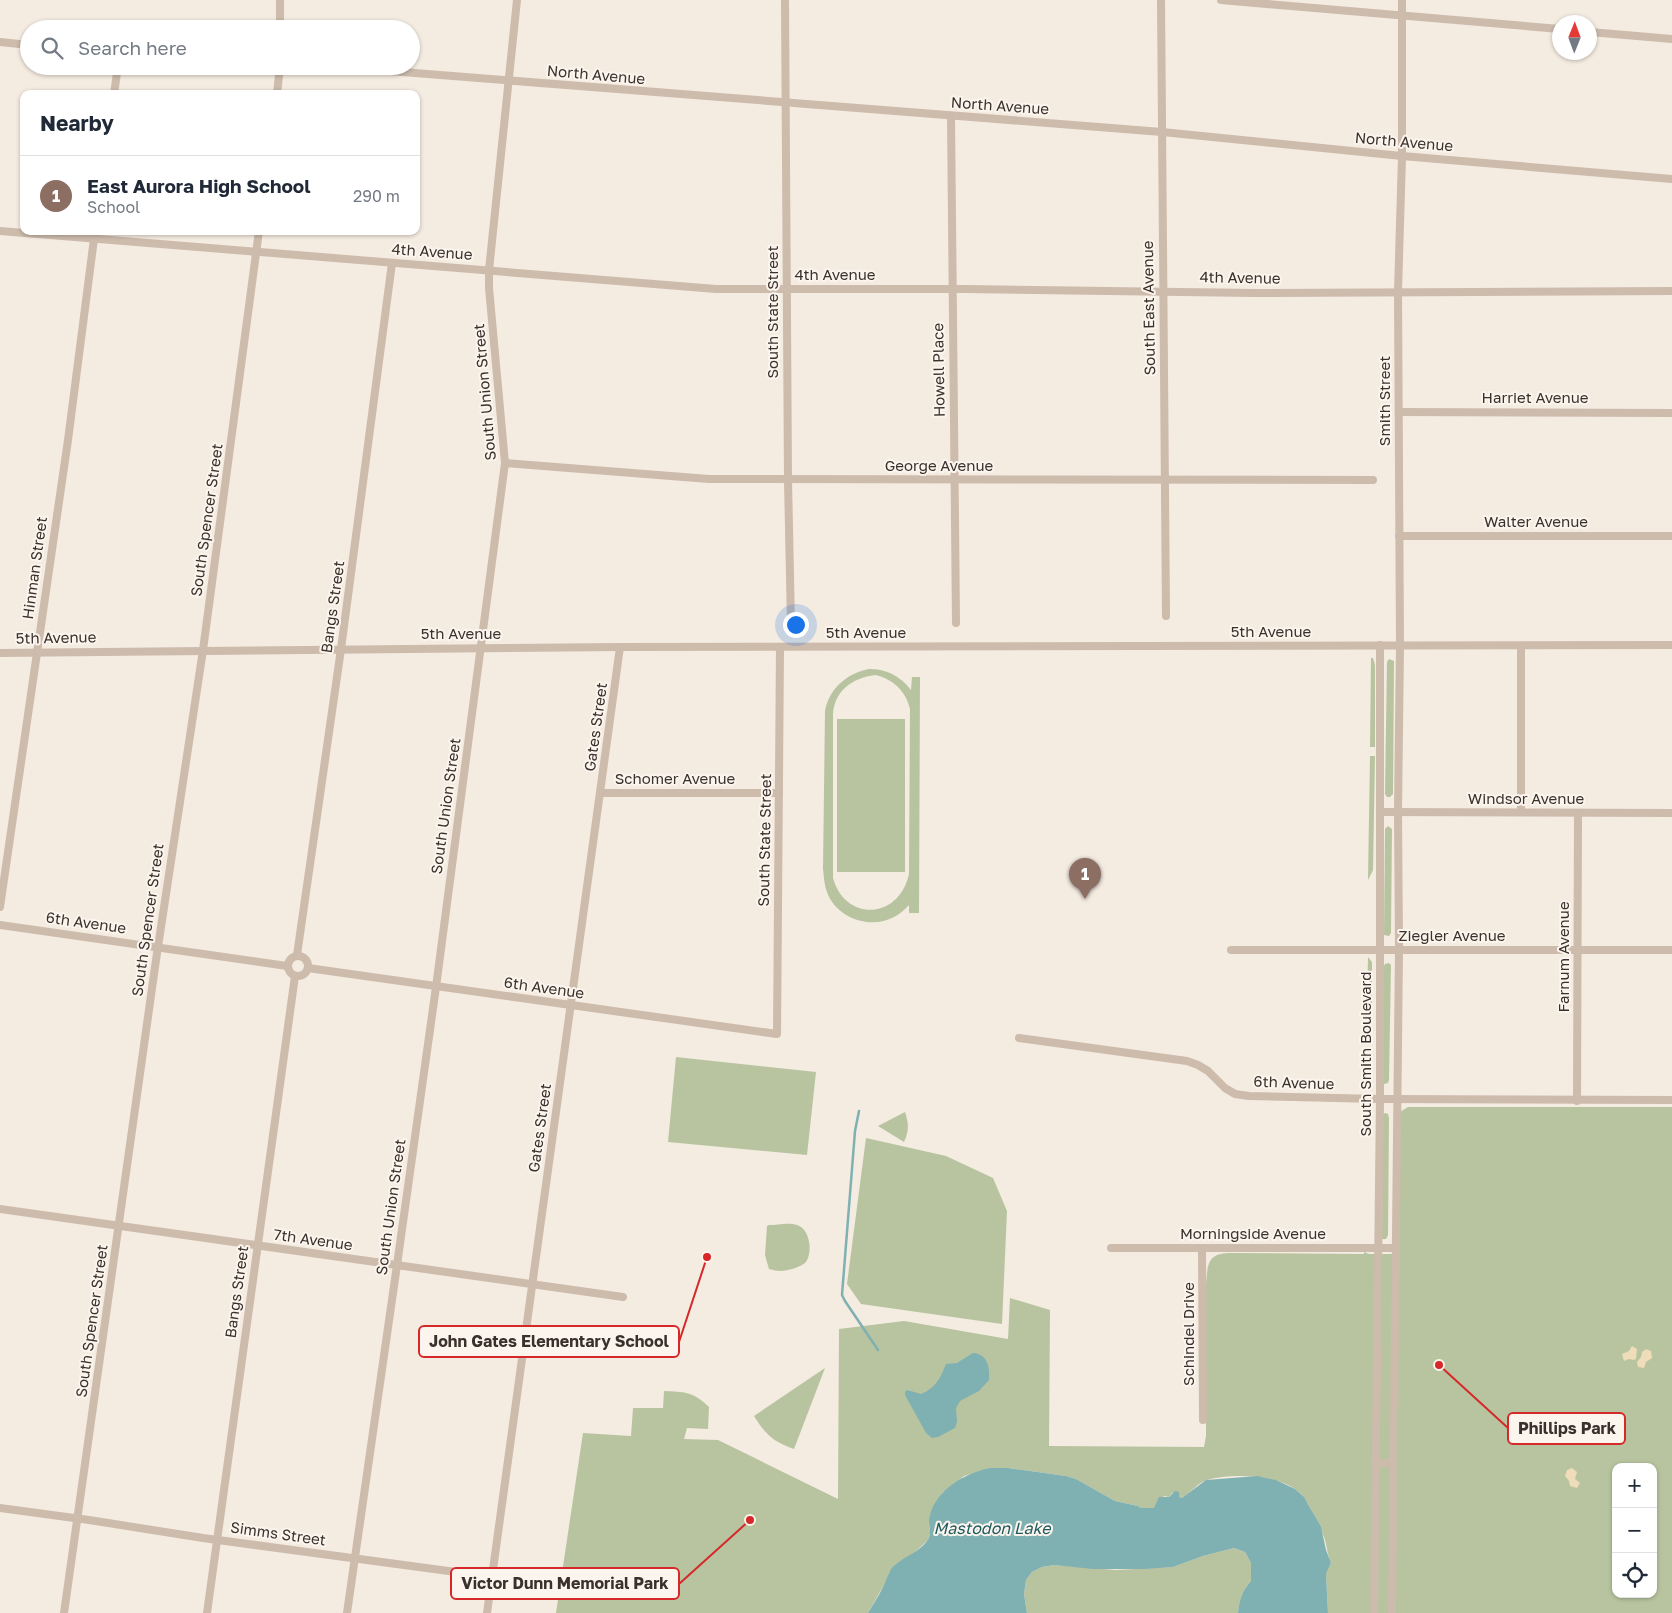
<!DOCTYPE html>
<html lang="en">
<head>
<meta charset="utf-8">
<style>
  :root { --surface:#fff; --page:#f2f2f3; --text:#1f2937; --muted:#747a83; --line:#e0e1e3; --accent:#1f5a5e }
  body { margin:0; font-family:"Golos Text",sans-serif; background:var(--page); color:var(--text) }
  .controls { position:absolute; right:15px; bottom:15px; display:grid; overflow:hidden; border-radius:10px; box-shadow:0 1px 4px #0004 }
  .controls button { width:45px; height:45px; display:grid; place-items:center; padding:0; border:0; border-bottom:1px solid var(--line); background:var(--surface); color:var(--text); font:25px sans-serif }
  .compass { position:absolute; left:1552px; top:15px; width:45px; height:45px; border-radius:50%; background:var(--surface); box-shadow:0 1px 4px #0004; rotate:1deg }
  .you { position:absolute; left:795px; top:624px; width:18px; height:18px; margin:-12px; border:4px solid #fff; border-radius:50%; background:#1a73e8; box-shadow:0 0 0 8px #1a73e833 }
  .badge { display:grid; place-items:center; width:32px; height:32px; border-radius:50%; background:var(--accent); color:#fff; font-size:16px; font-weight:700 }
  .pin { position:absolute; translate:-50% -41px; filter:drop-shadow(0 1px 2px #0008) }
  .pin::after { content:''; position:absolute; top:26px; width:18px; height:15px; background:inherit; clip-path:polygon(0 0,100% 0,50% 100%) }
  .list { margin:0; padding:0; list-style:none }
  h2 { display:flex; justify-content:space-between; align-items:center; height:65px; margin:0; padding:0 20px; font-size:21px }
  h2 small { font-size:16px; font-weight:400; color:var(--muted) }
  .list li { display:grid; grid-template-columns:32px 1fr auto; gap:15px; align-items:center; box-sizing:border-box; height:80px; padding:0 20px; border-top:1px solid var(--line) }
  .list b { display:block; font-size:19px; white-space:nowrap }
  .list p { margin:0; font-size:16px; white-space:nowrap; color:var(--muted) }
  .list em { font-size:16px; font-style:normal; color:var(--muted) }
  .icon { flex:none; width:28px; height:28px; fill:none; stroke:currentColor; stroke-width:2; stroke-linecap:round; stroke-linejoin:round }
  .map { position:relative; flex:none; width:1672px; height:1613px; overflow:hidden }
  .search { position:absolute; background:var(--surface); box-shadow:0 1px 4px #0004; left:20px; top:20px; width:400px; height:55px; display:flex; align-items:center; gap:12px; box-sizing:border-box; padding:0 18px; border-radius:28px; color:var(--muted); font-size:19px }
  .panel { position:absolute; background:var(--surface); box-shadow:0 1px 4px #0004; left:20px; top:90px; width:400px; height:145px; border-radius:10px }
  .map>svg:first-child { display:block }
</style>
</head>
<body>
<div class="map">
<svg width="1672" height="1613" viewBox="0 0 1672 1613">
  <rect width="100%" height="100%" fill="#f4ebe1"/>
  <g fill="#b8c4a0" fill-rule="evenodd">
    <polygon points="1371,658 1373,658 1375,665 1375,747 1370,747"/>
    <polygon points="1389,659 1394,661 1393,794 1390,797 1387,797 1385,794 1387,662"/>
    <path d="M869 669C887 669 900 676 911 690L912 677H920L919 913H909V905C905 909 900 914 894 917 870 930 836 918 827 892 824 884 824 876 823 869L825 711C829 689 847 673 869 669ZM875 675C893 679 906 691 910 709L909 874C899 920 845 922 833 878V715C834 691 852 678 875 675Z"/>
    <rect x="837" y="719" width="68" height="153"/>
    <polygon points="1370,756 1375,756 1373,870 1368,880"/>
    <polygon points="1388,826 1392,829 1391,933 1389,936 1384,935 1385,829"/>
    <polygon points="1368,957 1372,962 1372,1004 1367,1006"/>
    <polygon points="1389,963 1391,965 1389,1080 1388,1083 1384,1084 1383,1083 1383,968 1385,964"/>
    <polygon points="676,1057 816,1072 807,1155 668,1142"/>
    <path d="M1408 1107H1672V1613H1328L1326 1574 1331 1563C1327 1554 1327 1545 1324 1537 1319 1524 1312 1510 1305 1499 1288 1473 1233 1473 1207 1480 1200 1481 1189 1494 1182 1498L1179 1497 1178 1495 1172 1493 1169 1497 1164 1496 1155 1508H1141L1138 1506 1115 1501 1076 1479 1066 1476 1008 1468H990L964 1476 942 1493 929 1525 930 1533 928 1540 913 1554 896 1564 889 1573 885 1583 868 1613H556L583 1433 631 1436 633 1408H663L664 1391C684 1392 693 1391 709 1407L708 1429 687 1428 684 1439 718 1440 838 1499 839 1329 904 1321 1008 1339 1010 1298 1050 1310 1049 1446 1204 1447 1206 1436V1284C1208 1264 1207 1254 1229 1253L1364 1254V1252L1369 1254H1399L1400 1112ZM1616 1467H1653V1594H1616Z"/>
    <path d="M905 1112C909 1124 909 1131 904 1142L878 1126Z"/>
    <polygon points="1385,1113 1388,1114 1389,1118 1388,1235 1386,1239 1382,1239 1383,1114"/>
    <polygon points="866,1138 946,1156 993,1178 1007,1211 1002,1324 861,1304 847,1284"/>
    <path d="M769 1225C777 1225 789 1222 797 1225 810 1229 813 1252 806 1262 802 1267 786 1271 781 1271 777 1271 773 1270 769 1269L765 1255 767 1226Z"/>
    <path d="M825 1368 794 1449C773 1442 765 1434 754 1416Z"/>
    <path d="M1234 1548 1245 1552 1251 1563V1581C1242 1591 1239 1600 1238 1613H1027L1024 1594 1026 1580 1032 1572 1042 1567 1054 1565 1116 1570 1173 1567 1203 1556Z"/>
  </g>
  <g fill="#efdcb8">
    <polygon points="1632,1346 1637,1349 1636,1359 1634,1360 1629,1359 1624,1361 1622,1354 1629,1351"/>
    <polygon points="1646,1349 1651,1351 1652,1358 1646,1362 1644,1368 1638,1367 1637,1362 1641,1357 1642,1352"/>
    <polygon points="1572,1468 1577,1472 1575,1479 1580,1483 1577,1488 1570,1486 1569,1481 1565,1476 1567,1470"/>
  </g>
  <g fill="#7fb0b2">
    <path d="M973 1353C988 1354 990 1368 989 1380L979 1391 960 1401 956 1408 957 1422 955 1428 938 1437 932 1438 926 1433 905 1395V1392L907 1390 921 1394C935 1389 941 1377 946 1364L957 1363Z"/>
    <path d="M990 1468H1008L1066 1476 1076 1479 1115 1501 1138 1506 1141 1508H1154L1159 1497H1169L1175 1491 1179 1492V1497L1182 1498 1206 1480 1257 1476 1276 1480 1295 1489 1304 1497 1321 1527 1326 1550 1331 1563 1326 1574 1328 1613H1238C1239 1600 1242 1591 1251 1581V1563L1245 1552 1234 1548 1203 1556 1173 1567 1145 1569H1093L1054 1565 1042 1567 1032 1572 1026 1580 1024 1594 1027 1613H868C873 1604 879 1596 883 1587 887 1579 889 1569 896 1564 906 1556 919 1552 927 1541 933 1534 927 1524 930 1515 937 1489 965 1473 990 1468Z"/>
  </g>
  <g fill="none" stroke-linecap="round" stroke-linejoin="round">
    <polyline stroke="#7fb0b2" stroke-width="2.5" points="859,1111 855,1131 842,1295 845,1301 878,1350"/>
    <g stroke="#cdbbac" stroke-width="8">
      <polyline points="280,0 280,29"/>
      <polyline points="785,0 788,480 791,624"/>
      <polyline points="1161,0 1166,616"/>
      <polyline points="1221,0 1560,29"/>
      <polyline points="1590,32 1672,39"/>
      <polyline points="0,42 29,45"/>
      <polyline points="326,66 1162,132 1402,156 1672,179"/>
      <polyline points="114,94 118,66"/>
      <polyline points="277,94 280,66"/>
      <polyline points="951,117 956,623"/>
      <polyline points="0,231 716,289 965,289 1254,293 1672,291"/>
      <polyline points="1399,412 1672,413"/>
      <polyline points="505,463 709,479 1373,480"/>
      <polyline points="1399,536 1672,536"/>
      <polyline points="1521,646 1521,812"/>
      <polyline points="0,653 620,647 1672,645"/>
      <polyline points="601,793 779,793"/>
      <polyline points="1380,812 1672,813"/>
      <polyline points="0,907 68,440 95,231"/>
      <polyline points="0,925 287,966"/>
      <polyline points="1231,950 1672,950"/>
      <polyline points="297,955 341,649 392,263"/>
      <circle cx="298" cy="966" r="10"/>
      <polyline points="308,968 777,1034 780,647"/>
      <polyline points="1019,1038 1187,1061 1198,1065 1208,1071 1225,1088 1235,1094 1249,1096 1380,1099 1672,1100"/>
      <polyline points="1577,1101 1578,813"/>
      <polyline points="0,1209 623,1297"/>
      <polyline points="1111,1248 1396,1248"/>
      <polyline points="1202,1248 1203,1420"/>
      <polyline points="1375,1463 1394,1463"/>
      <polyline points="0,1508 89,1520 203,1538 553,1585"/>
      <polyline points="64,1613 156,960 203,650 259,231"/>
      <polyline points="207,1613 295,976"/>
      <polyline points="347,1613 397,1265 436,987 505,463 489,288 489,270 517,0"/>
      <polyline points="487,1613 620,647"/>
      <polyline points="1374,1613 1380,1099 1380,645"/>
      <polyline points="1392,1613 1399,949 1398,812 1400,645 1398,292 1402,156 1402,0"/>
    </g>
  </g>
  <g text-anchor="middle" stroke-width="4" stroke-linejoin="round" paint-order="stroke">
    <g font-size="15" fill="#3b302b" stroke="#fbf5ee">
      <text transform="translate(596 75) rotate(5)" y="5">North Avenue</text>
      <text transform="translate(1000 106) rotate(4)" y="5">North Avenue</text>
      <text transform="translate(1404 142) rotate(5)" y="5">North Avenue</text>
      <text transform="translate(432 252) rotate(4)" y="5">4th Avenue</text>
      <text x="835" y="280">4th Avenue</text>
      <text transform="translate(1240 278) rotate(1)" y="5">4th Avenue</text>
      <text transform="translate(1149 308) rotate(-91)" y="5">South East Avenue</text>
      <text transform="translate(773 312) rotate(-90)" y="5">South State Street</text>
      <text transform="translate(939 370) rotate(-91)" y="5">Howell Place</text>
      <text transform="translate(485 392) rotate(-95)" y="5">South Union Street</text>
      <text x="1535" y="403">Harriet Avenue</text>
      <text transform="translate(1385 401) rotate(-90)" y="5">Smith Street</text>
      <text x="939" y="471">George Avenue</text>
      <text transform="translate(207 520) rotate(-82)" y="5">South Spencer Street</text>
      <text x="1536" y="527">Walter Avenue</text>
      <text transform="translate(35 568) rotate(-82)" y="5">Hinman Street</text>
      <text transform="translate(333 607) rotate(-82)" y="5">Bangs Street</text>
      <text x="1271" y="637">5th Avenue</text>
      <text x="866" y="638">5th Avenue</text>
      <text x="461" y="639">5th Avenue</text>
      <text transform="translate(56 638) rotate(-1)" y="5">5th Avenue</text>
      <text transform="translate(596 727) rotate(-82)" y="5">Gates Street</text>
      <text x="675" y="784">Schomer Avenue</text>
      <text x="1526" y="804">Windsor Avenue</text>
      <text transform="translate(446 806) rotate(-82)" y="5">South Union Street</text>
      <text transform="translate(765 840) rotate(-89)" y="5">South State Street</text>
      <text transform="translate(148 920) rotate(-82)" y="5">South Spencer Street</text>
      <text transform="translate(86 923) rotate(8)" y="5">6th Avenue</text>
      <text x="1452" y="941">Ziegler Avenue</text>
      <text transform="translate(1564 957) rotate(-90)" y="5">Farnum Avenue</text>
      <text transform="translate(544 988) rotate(8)" y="5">6th Avenue</text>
      <text transform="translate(1366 1054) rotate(-90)" y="5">South Smith Boulevard</text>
      <text transform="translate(1294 1083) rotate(2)" y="5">6th Avenue</text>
      <text transform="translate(540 1128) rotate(-82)" y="5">Gates Street</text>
      <text transform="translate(391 1207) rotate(-82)" y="5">South Union Street</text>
      <text x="1253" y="1239">Morningside Avenue</text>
      <text transform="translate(313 1240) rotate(8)" y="5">7th Avenue</text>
      <text transform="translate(237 1292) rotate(-82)" y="5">Bangs Street</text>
      <text transform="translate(92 1321) rotate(-82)" y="5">South Spencer Street</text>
      <text transform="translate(1189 1334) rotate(-90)" y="5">Schindel Drive</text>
      <text transform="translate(278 1534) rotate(8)" y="5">Simms Street</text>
    </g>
    <g font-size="16" font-style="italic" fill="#1f5a5e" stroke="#fbf5ee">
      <text x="992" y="1534">Mastodon Lake</text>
    </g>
  </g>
  <path fill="none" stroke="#d62828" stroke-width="2" d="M707 1257L679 1342M1439 1365L1508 1428M750 1520L679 1584"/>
  <g fill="#d62828" stroke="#fbf5ee" stroke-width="2">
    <circle cx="707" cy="1257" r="5"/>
    <circle cx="1439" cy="1365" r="5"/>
    <circle cx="750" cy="1520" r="5"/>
  </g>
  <g fill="#fbf5ee" stroke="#d62828" stroke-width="2">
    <rect x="419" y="1326" width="260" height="31" rx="5"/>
    <rect x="1508" y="1413" width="117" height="31" rx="5"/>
    <rect x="451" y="1568" width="228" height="31" rx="5"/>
  </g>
  <g font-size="16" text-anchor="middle" font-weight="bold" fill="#3b302b">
    <text x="549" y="1347">John Gates Elementary School</text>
    <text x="1567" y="1434">Phillips Park</text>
    <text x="565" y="1589">Victor Dunn Memorial Park</text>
  </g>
</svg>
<div class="controls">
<button>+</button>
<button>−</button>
<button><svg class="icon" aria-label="locate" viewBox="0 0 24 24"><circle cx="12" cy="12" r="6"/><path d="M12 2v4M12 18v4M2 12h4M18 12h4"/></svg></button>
</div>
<svg class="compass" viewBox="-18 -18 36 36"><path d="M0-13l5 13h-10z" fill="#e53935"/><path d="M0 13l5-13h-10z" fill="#747a83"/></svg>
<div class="you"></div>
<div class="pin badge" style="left:1085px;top:899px;background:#8d6e63">1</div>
<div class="search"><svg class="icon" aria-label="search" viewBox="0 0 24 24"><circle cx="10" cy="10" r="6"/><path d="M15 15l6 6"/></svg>Search here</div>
<section class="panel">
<h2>Nearby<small></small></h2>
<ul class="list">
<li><span class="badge" style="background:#8d6e63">1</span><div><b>East Aurora High School</b><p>School</p></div><em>290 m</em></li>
</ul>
</section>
</div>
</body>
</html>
